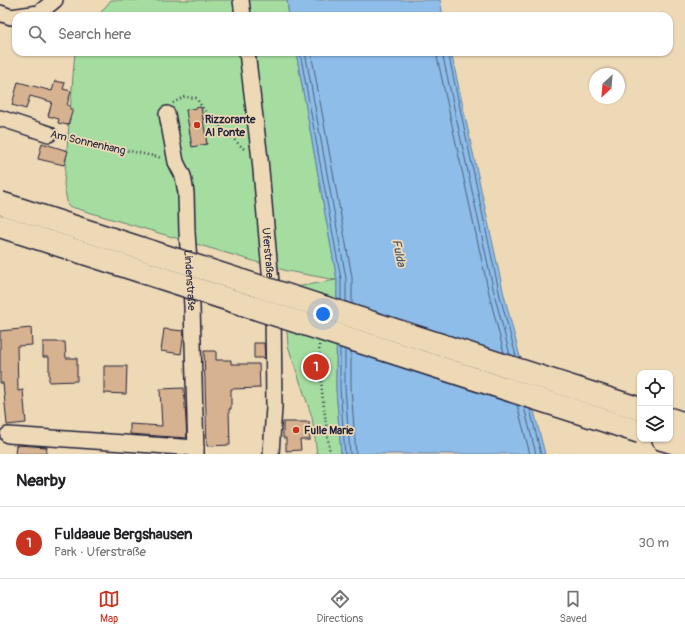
<!DOCTYPE html>
<html lang="en">
<head>
<meta charset="utf-8">
<style>
  :root { --surface:#fff; --page:#f2f2f2; --text:#202124; --muted:#757577; --line:#e0e0e0; --accent:#c8321e }
  body { margin:0; font-family:Pangolin,sans-serif; background:var(--page); color:var(--text) }
  .controls { position:absolute; right:12px; bottom:12px; display:grid; overflow:hidden; border-radius:8px; box-shadow:0 1px 3px #0004 }
  .controls button { width:36px; height:36px; display:grid; place-items:center; padding:0; border:0; border-bottom:1px solid var(--line); background:var(--surface); color:var(--text); font:20px sans-serif }
  .compass { position:absolute; left:589px; top:68px; width:36px; height:36px; border-radius:50%; background:var(--surface); box-shadow:0 1px 3px #0004; rotate:206deg }
  .you { position:absolute; left:323px; top:314px; width:14px; height:14px; margin:-10px; border:3px solid #fff; border-radius:50%; background:#1a73e8; box-shadow:0 0 0 6px #1a73e833 }
  .badge { display:grid; place-items:center; width:26px; height:26px; border-radius:50%; background:var(--accent); color:#fff; font-size:13px; font-weight:700 }
  .pin { position:absolute; translate:-50% -50%; border:2px solid #fff; box-shadow:0 1px 4px #0006 }
  .list { margin:0; padding:0; list-style:none }
  h2 { display:flex; justify-content:space-between; align-items:center; height:52px; margin:0; padding:0 16px; font-size:17px }
  h2 small { font-size:13px; font-weight:400; color:var(--muted) }
  .list li { display:grid; grid-template-columns:26px 1fr auto; gap:12px; align-items:center; box-sizing:border-box; height:72px; padding:0 16px; border-top:1px solid var(--line) }
  .list b { display:block; font-size:15px; white-space:nowrap }
  .list p { margin:0; font-size:13px; white-space:nowrap; color:var(--muted) }
  .list em { font-size:13px; font-style:normal; color:var(--muted) }
  .icon { flex:none; width:22px; height:22px; fill:none; stroke:currentColor; stroke-width:2; stroke-linecap:round; stroke-linejoin:round }
  .map { position:relative; flex:none; width:685px; height:454px; overflow:hidden }
  .search { position:absolute; background:var(--surface); box-shadow:0 1px 3px #0004; left:12px; right:12px; top:12px; height:44px; display:flex; align-items:center; gap:10px; box-sizing:border-box; padding:0 14px; border-radius:12px; color:var(--muted); font-size:15px }
  .sheet { height:124px; background:var(--surface) }
  nav { display:flex; justify-content:space-around; align-items:center; box-sizing:border-box; height:56px; border-top:1px solid var(--line); background:var(--surface); font-size:11px; color:var(--muted) }
  nav a { display:grid; justify-items:center; gap:2px }
  nav .on { color:var(--accent) }
  .map>svg:first-child { display:block }
</style>
</head>
<body>
<div class="map">
<svg width="685" height="454" viewBox="0 0 685 454">
  <rect width="100%" height="100%" fill="#eed9b7"/>
  <filter id="ink" filterUnits="userSpaceOnUse"><feTurbulence type="fractalNoise" baseFrequency=".025" numOctaves="2"/><feDisplacementMap in="SourceGraphic" scale="8" xChannelSelector="R" yChannelSelector="G"/><feConvolveMatrix kernelMatrix="1 2 1 2 8 2 1 2 1" color-interpolation-filters="sRGB"/></filter>
  <g filter="url(#ink)">
    <g fill="#a5dda1" stroke="#64806e">
      <polygon points="111,0 287,0 289,16 98,16"/>
      <polygon points="75,52 296,52 337,280 336,388 341,454 317,454 312,417 288,346 284,289 336,280 287,271 68,206 64,185"/>
    </g>
    <g fill="#8dbde8" stroke="#627fa3">
      <polygon points="287,0 440,0 443,16 289,16"/>
      <polygon points="296,52 451,52 504,295 545,454 341,454 336,388 337,280"/>
    </g>
    <g fill="none" stroke-linecap="round" stroke-linejoin="round">
      <g stroke="#4d6080" stroke-width="1">
        <polyline points="300,52 341,279 341,300"/>
        <polyline points="305,52 346,278 346,302"/>
        <polyline points="311,52 352,277 352,304"/>
        <polyline points="436,52 490,298 504,353"/>
        <polyline points="442,52 495,297 510,355"/>
        <polyline points="448,52 500,296 516,356"/>
        <polyline points="340,348 340,388 345,454"/>
        <polyline points="345,350 345,388 350,454"/>
        <polyline points="351,352 351,388 356,454"/>
        <polyline points="517,405 530,454"/>
        <polyline points="524,407 536,454"/>
        <polyline points="530,409 541,454"/>
      </g>
    </g>
    <g fill="#d6b290" stroke="#22223b">
      <polygon points="55,81 65,83 63,89 71,91 67,105 70,106 70,109 73,109 68,125 58,123 59,119 48,116 52,102 30,96 26,109 12,105 18,82 52,91"/>
      <polygon points="201,107 207,144 192,147 186,110"/>
      <polygon points="42,143 68,151 64,165 38,159"/>
      <polygon points="31,328 32,345 17,346 18,391 23,390 26,423 7,425 3,383 0,383 0,331"/>
      <polygon points="164,329 184,331 181,354 161,351"/>
      <polygon points="43,342 65,342 66,358 77,358 77,381 49,382 49,357 43,357"/>
      <polygon points="254,343 264,343 265,358 254,358"/>
      <polygon points="204,351 216,351 216,360 231,360 231,364 259,364 260,388 231,389 231,409 229,409 230,445 207,446"/>
      <polygon points="104,366 127,366 126,394 104,393"/>
      <polygon points="184,388 187,438 130,434 130,424 162,426 160,389"/>
      <polygon points="283,422 309,422 310,440 300,440 301,450 286,451 286,438 283,438"/>
      <polygon points="16,445 47,447 46,454 15,454"/>
    </g>
    <g fill="none" stroke-linecap="round" stroke-linejoin="round">
      <defs>
        <g id="street">
          <polyline points="241,0 243,16"/>
          <polyline points="0,13 11,17 39,13 55,0"/>
          <path id="s1" d="M247 52 260 159 273 305 274 407 271 454"/>
          <path id="s2" d="M167 114 176 162 183 176 186 193 187 232 192 306 196 454"/>
          <polyline points="0,118 49,134"/>
          <polyline points="8,435 196,448"/>
        </g>
        <g id="highway">
          <polyline points="670,419 685,424"/>
          <polyline points="662,439 685,446"/>
        </g>
      </defs>
      <use href="#street" stroke="#22223b" stroke-width="18"/>
      <use href="#highway" stroke="#22223b" stroke-width="25"/>
      <g stroke="#22223b" stroke-width="2.5" stroke-dasharray="1 3" stroke-linecap="butt">
        <polyline points="173,103 184,97 196,98 205,111 206,119"/>
        <polyline points="203,120 208,118 216,122 246,151"/>
        <polyline points="61,136 162,158"/>
        <polyline points="319,345 322,392 330,454"/>
      </g>
      <use href="#street" stroke="#eed9b7" stroke-width="15"/>
      <use href="#highway" stroke="#eed9b7" stroke-width="22"/>
      <defs>
        <g id="highway-bridge">
          <polyline points="0,203 640,409"/>
          <polyline points="0,226 640,432"/>
        </g>
      </defs>
      <use href="#highway-bridge" stroke="#22223b" stroke-width="25" stroke-linecap="butt"/>
      <use href="#highway-bridge" stroke="#eed9b7" stroke-width="22"/>
    </g>
  </g>
  <g fill="#c8321e" stroke="#eed9b7" stroke-width="1.5">
    <circle cx="197" cy="125" r="4"/>
    <circle cx="296" cy="430" r="4"/>
  </g>
  <g text-anchor="middle" stroke-width="3.5" stroke-linejoin="round" paint-order="stroke">
    <g font-size="11" font-weight="bold" fill="#22223b" stroke="#eed9b7" text-anchor="start">
      <text x="205" y="123">Rizzorante<tspan x="205" dy="13">Al Ponte</tspan></text>
      <text x="304" y="434">Fulle Marie</text>
    </g>
    <g font-size="11" fill="#22223b" stroke="#eed9b7">
      <text transform="translate(88 142) rotate(13)" y="4">Am Sonnenhang</text>
      <text dy="4" stroke="none"><textPath href="#s1" startOffset="202">Uferstraße</textPath></text>
      <text dy="4" stroke="none"><textPath href="#s2" startOffset="169">Lindenstraße</textPath></text>
    </g>
    <g font-size="12" font-style="italic" fill="#3d4966" stroke="#eed9b7">
      <text transform="translate(399 253) rotate(78)" y="4">Fulda</text>
    </g>
  </g>
</svg>
<div class="controls">
<button><svg class="icon" aria-label="locate" viewBox="0 0 24 24"><circle cx="12" cy="12" r="6"/><path d="M12 2v4M12 18v4M2 12h4M18 12h4"/></svg></button>
<button><svg class="icon" aria-label="layers" viewBox="0 0 24 24"><path d="M12 4l9 5-9 5-9-5zM3 14l9 5 9-5"/></svg></button>
</div>
<svg class="compass" viewBox="-18 -18 36 36"><path d="M0-13l5 13h-10z" fill="#e53935"/><path d="M0 13l5-13h-10z" fill="#757577"/></svg>
<div class="you"></div>
<div class="pin badge" style="left:316px;top:367px">1</div>
<div class="search"><svg class="icon" aria-label="search" viewBox="0 0 24 24"><circle cx="10" cy="10" r="6"/><path d="M15 15l6 6"/></svg>Search here</div>
</div>
<section class="sheet">
<h2>Nearby<small></small></h2>
<ul class="list">
<li><span class="badge">1</span><div><b>Fuldaaue Bergshausen</b><p>Park · Uferstraße</p></div><em>30 m</em></li>
</ul>
</section>
<nav>
<a class="on"><svg class="icon" aria-label="map" viewBox="0 0 24 24"><path d="M3 6l6-2 6 2 6-2v14l-6 2-6-2-6 2zM9 4v14M15 6v14"/></svg>Map</a>
<a><svg class="icon" aria-label="directions" viewBox="0 0 24 24"><path d="M12 3l9 9-9 9-9-9zM9 14v-3h6M13 9l2 2-2 2"/></svg>Directions</a>
<a><svg class="icon" aria-label="saved" viewBox="0 0 24 24"><path d="M7 4h10v16l-5-4-5 4z"/></svg>Saved</a>
</nav>
</body>
</html>
